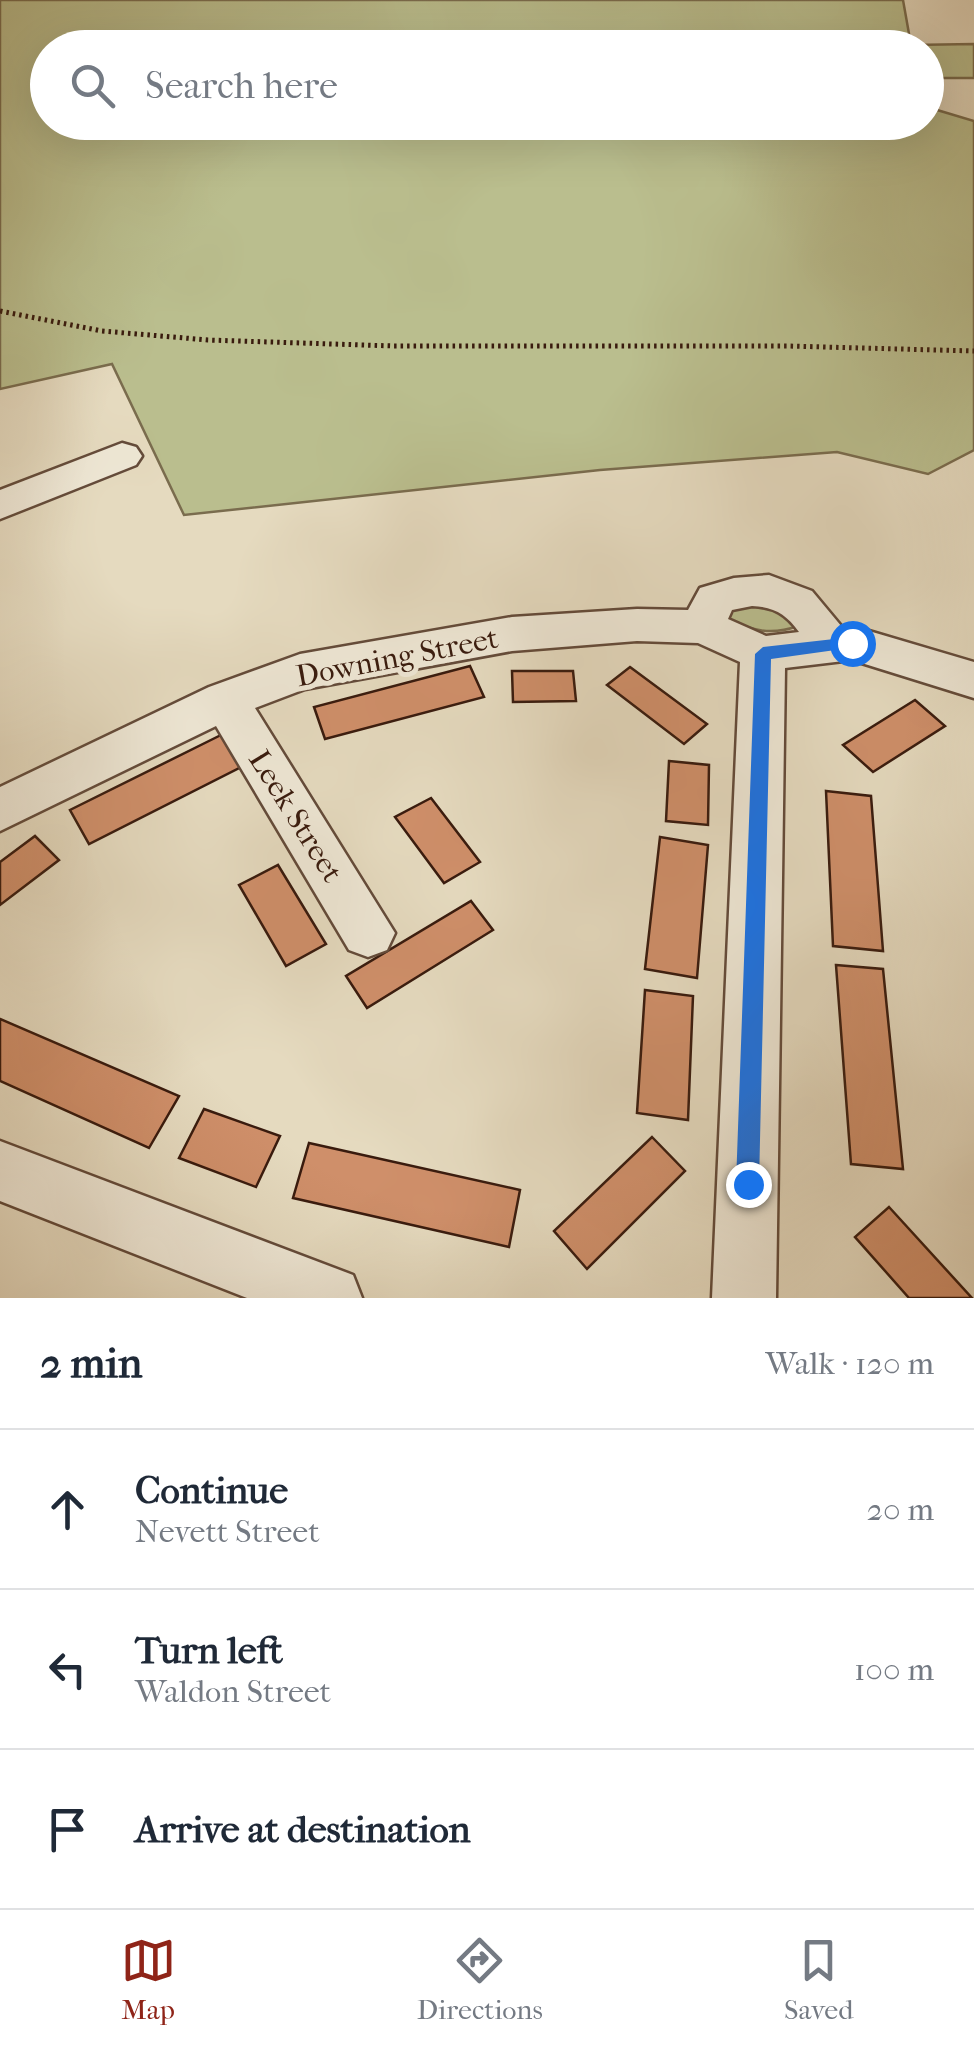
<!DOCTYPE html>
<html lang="en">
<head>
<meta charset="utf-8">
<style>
  :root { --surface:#fff; --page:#f2f2f3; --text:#1f2937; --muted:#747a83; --line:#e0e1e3; --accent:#8f2418 }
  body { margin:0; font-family:"IM FELL French Canon",serif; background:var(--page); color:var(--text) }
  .stop { position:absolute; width:30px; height:30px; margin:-22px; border:8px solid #1a73e8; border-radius:50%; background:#fff }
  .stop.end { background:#1a73e8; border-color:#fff; box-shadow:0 2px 10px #0008 }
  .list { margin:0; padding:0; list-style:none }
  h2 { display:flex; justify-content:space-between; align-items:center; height:130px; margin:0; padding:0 40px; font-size:42px }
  h2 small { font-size:32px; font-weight:400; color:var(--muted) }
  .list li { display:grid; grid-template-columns:65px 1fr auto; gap:30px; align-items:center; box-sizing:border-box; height:160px; padding:0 40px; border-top:2px solid var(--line) }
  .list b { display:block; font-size:38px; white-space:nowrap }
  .list p { margin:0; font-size:32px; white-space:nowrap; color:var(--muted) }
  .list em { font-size:32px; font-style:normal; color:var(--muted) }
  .icon { flex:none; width:55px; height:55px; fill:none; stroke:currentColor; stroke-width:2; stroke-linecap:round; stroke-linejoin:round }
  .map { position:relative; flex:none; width:974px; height:1298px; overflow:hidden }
  .search { position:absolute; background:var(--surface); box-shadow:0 10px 40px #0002; left:30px; right:30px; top:30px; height:110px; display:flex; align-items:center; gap:25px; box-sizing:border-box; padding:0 35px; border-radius:55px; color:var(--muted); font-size:38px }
  .sheet { height:610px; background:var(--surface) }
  nav { display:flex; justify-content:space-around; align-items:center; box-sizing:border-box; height:140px; border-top:2px solid var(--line); background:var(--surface); font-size:28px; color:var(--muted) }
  nav a { display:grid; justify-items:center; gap:5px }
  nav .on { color:var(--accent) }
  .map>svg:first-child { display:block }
</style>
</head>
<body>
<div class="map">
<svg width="974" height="1298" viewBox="0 0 974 1298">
  <rect width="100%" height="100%" fill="#e5dabf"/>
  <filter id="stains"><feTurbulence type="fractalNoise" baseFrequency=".002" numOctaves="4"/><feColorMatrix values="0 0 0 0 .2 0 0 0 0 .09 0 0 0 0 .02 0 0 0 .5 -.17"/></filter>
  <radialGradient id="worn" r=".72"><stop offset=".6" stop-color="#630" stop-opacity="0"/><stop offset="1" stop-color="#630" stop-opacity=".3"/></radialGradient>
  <g fill="#babe8e" stroke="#7a6c4e" stroke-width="2.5">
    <polygon points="0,0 903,0 911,45 974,44 974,78 927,78 926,48 48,48 48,122 926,122 927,107 974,121 974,450 928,474 837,452 600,470 184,515 112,364 0,389"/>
    <path d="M772 599 798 626C770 636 753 630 727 620L733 600Z"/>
  </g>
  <g fill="#cf8f6a" stroke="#391b0e" stroke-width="2.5">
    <polygon points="470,666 484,697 325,739 314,707"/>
    <polygon points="630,667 707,724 684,744 607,685"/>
    <polygon points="512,671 573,671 576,701 513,702"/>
    <polygon points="915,700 945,726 873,772 843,745"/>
    <polygon points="225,733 247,764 89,844 70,810"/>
    <polygon points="669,761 709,765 708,825 666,821"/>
    <polygon points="826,791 871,796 883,951 833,946"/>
    <polygon points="431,798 480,862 444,883 395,817"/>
    <polygon points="35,836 59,860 0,905 0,862"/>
    <polygon points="660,837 708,845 697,978 645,969"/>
    <polygon points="278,865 326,944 286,966 239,885"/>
    <polygon points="471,901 493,930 367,1008 346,976"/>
    <polygon points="836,965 883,969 903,1169 851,1164"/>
    <polygon points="645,990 693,996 688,1120 637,1113"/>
    <polygon points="0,1019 179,1096 149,1148 0,1081"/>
    <polygon points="204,1109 280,1136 256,1187 179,1158"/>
    <polygon points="652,1137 685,1171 587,1269 554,1231"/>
    <polygon points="309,1143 520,1190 509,1247 293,1198"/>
    <polygon points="889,1207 972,1298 909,1298 855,1237"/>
  </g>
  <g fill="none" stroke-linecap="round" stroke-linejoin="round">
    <defs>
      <g id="minor">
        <polygon points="122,443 136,447 142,456 136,465 0,519 0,490"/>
        <path d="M769 575 812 591 842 627 852 626 974 662V698L852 660 785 668 776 1298H712L740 662 698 643 637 641 512 651 305 689 255 708 395 933 387 950 368 957 349 950 216 726 0 831V787L209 687 300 654 512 617 637 609 688 610 700 588 734 578ZM752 606C774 607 786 614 799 632L766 636 728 619 732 610Z"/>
        <polygon points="0,1141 353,1275 362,1298 247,1298 0,1201"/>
      </g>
    </defs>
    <use href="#minor" stroke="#644b3a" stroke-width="5"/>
    <polyline stroke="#391b0e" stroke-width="5" stroke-dasharray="2.5 4" stroke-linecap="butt" points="0,311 102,331 208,340 394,346 787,346 974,351"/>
    <use href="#minor" fill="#eee7d5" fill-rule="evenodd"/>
  </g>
  <polygon fill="#1a73e8" points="852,637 857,638 857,647 771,659 759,1184 755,1192 748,1195 740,1192 736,1184 755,654 763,647"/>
  <g text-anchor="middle" stroke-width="10" stroke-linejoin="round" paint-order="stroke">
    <g font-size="30" fill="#391b0e" stroke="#eee7d5">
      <text transform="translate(397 657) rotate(-11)" y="10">Downing Street</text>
      <text transform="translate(296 816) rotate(58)" y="10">Leek Street</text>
    </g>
  </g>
  <rect width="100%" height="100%" filter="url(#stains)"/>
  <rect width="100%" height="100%" fill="url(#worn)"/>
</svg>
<div class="stop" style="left:852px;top:643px"></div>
<div class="stop end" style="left:748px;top:1184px"></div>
<div class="search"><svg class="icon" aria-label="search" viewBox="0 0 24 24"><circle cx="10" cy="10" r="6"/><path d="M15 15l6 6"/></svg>Search here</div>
</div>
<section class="sheet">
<h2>2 min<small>Walk · 120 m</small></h2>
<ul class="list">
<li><svg class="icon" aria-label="ahead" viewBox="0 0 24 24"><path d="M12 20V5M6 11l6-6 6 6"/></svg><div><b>Continue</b><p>Nevett Street</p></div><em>20 m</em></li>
<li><svg class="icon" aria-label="left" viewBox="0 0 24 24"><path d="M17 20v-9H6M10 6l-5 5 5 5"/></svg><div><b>Turn left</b><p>Waldon Street</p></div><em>100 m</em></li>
<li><svg class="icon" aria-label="arrive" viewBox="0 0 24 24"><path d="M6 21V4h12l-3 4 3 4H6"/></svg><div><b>Arrive at destination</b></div></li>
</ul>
</section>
<nav>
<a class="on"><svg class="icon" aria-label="map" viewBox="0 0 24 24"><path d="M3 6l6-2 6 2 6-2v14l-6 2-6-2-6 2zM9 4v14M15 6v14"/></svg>Map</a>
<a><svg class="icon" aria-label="directions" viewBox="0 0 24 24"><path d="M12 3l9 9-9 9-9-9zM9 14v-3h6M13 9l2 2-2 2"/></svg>Directions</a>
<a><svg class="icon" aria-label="saved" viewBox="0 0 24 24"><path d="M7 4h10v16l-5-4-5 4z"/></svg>Saved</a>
</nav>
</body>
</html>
